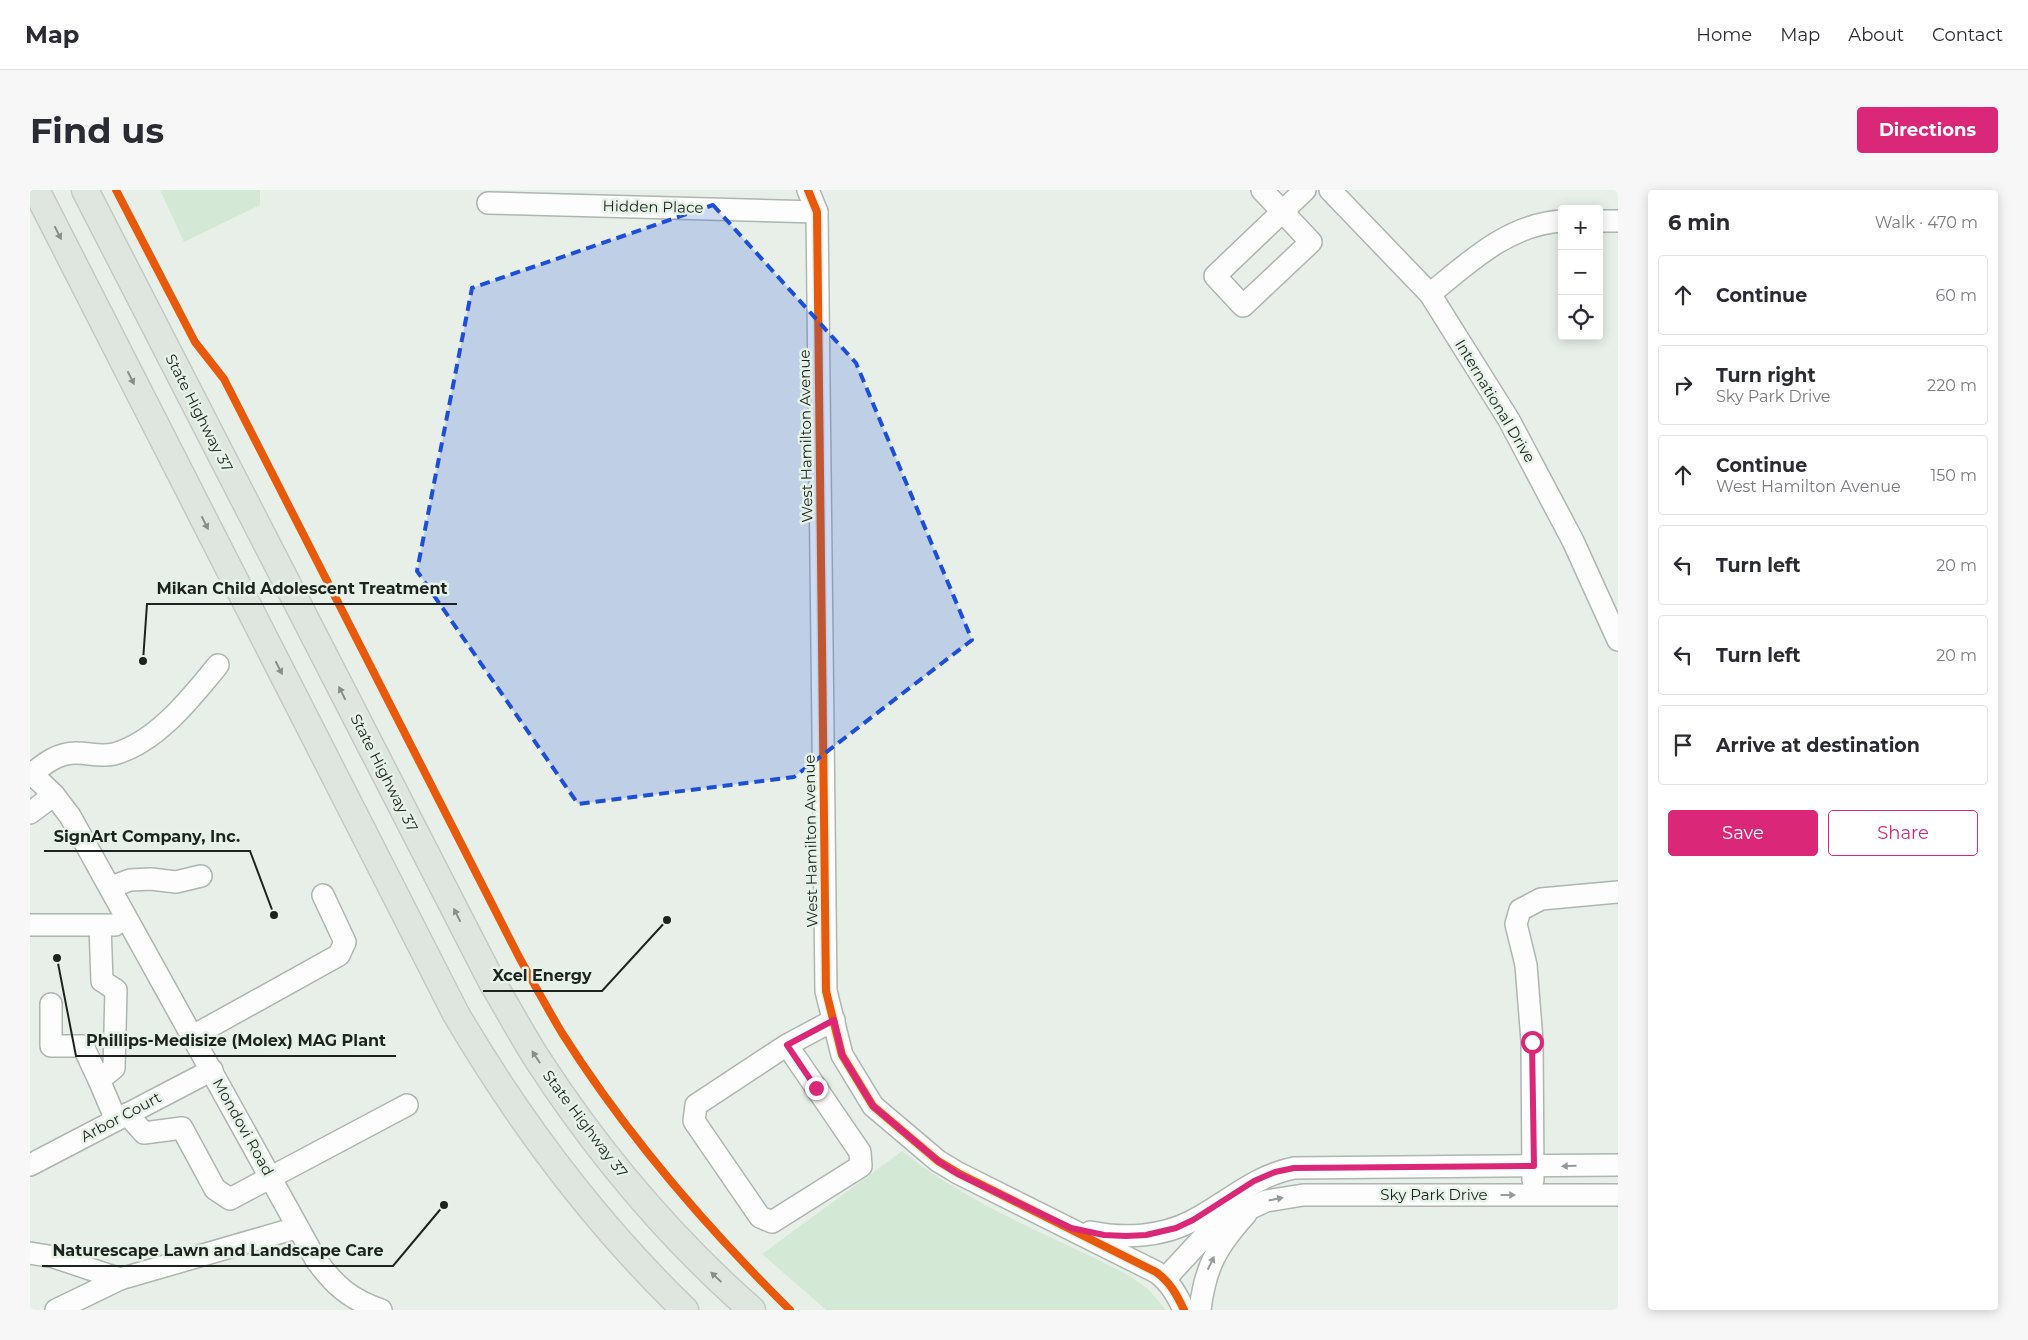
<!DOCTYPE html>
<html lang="en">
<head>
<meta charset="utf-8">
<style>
  :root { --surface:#fff; --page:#f7f7f7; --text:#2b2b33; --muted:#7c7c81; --line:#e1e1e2; --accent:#db2777 }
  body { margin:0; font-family:Montserrat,sans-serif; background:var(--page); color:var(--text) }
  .controls { position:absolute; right:15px; top:15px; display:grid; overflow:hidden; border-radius:5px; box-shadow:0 2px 12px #0003 }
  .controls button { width:45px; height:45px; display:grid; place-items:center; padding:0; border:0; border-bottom:1px solid var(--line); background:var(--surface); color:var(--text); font:25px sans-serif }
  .stop { position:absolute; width:15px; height:15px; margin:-11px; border:4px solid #db2777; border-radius:50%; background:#fff }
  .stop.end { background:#db2777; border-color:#fff; box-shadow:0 1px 5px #0008 }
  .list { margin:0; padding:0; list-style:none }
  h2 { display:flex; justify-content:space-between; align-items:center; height:65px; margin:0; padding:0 20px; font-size:21px }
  h2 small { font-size:16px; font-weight:400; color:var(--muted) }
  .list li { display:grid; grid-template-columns:32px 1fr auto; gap:15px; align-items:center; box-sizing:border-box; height:80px; margin:0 10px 10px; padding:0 10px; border:1px solid var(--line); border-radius:5px }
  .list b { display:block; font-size:19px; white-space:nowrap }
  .list p { margin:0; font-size:16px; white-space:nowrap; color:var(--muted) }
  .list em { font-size:16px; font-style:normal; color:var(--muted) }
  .actions { display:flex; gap:10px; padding:15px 20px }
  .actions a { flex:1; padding:11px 0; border:1px solid var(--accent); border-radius:5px; text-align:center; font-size:18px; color:var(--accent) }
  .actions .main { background:var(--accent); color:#fff }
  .icon { flex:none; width:28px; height:28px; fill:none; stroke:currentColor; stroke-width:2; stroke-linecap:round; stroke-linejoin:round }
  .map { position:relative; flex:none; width:1588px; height:1120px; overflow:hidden; border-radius:5px }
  header { display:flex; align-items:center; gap:30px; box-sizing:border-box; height:70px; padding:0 25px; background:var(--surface); border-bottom:1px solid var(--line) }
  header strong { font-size:24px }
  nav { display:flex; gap:28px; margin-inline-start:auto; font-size:18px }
  .intro { display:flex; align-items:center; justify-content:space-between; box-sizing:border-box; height:120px; padding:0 30px }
  h1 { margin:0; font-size:35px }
  .button { padding:12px 22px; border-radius:5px; background:var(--accent); color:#fff; font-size:18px; font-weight:700 }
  main { display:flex; gap:30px; padding:0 30px }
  aside { flex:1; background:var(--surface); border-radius:5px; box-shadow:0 2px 12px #0003 }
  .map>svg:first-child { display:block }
</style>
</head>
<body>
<header>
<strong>Map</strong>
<nav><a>Home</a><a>Map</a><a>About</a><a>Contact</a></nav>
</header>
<div class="intro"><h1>Find us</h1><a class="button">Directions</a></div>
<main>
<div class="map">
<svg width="1588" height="1120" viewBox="0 0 1588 1120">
  <rect width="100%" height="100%" fill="#e8efe9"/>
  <g fill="#d3e9d6">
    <polygon points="130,0 230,0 230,15 154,52"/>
    <path d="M872 961C939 1015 1023 1046 1100 1086L1119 1100 1136 1120H796L732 1064Z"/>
  </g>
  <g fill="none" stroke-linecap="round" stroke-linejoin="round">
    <defs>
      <g id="minor">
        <path d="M778 0 787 22 796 801 812 865 843 916 908 971 928 983 1126 1082C1140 1092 1147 1105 1154 1120"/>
        <polyline points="1232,0 1281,52 1213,116 1185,86 1275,0"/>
        <polyline points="1300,0 1400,104 1479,230 1543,351 1588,450"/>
        <polyline points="458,13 787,22"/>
        <polyline points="1569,31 1588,31"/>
        <path d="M1400 104C1439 72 1479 34 1532 31"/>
        <path d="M0 582 24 605 40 626 286 1070C305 1096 320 1109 351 1120"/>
        <path d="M2 584C15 573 28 563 46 563 58 563 71 567 84 564 127 552 161 508 188 475"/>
        <polyline points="0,623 24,605"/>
        <polyline points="81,697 100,690 121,689 146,692 171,686"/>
        <polyline points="0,735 85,735"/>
        <polyline points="70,736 72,791 86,800 84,878 69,890 86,930"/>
        <polyline points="21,814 21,856 53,856 69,890"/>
        <polyline points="163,846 309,765 315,752 293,705"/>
        <polyline points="757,855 830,962 831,976 742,1032 730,1027 664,931 666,915 757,855 804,830"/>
        <polyline points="97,924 114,943 152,938 185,999 200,1009 377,915"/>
        <polyline points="0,975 182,880"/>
        <polyline points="1503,990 1502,851 1496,775 1486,734 1490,720 1511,709 1588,702"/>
        <polyline points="1185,1035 1236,1011 1273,1005 1588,1005"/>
        <path d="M1060 1042C1094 1049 1131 1047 1162 1031 1197 1013 1224 986 1264 978L1588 975"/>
        <polyline points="0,1063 24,1067 90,1089 266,1038"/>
        <polyline points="1135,1089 1185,1035 1192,1023"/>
        <polyline points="26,1120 90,1089"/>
        <path d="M1170 1120C1175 1077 1187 1056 1216 1024"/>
      </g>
      <g id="major">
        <path d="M6 0 426 824C490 933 564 1032 655 1120"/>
        <path d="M55 0 462 792C477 817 491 843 506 867 566 960 639 1047 722 1120"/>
      </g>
    </defs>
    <use href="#minor" stroke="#afb5b0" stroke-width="24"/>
    <use href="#major" stroke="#c6c9c6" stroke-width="29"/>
    <use href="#minor" stroke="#fcfdfc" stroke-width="21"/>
    <use href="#major" stroke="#dfe6e0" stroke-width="26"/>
    <defs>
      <g id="cycleway">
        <path d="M86 0 165 152 194 189 489 767C503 792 517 818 532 843 596 944 675 1036 760 1120"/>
        <path d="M778 0 787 22 796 801 812 865 843 916 908 971 928 983 1126 1082C1140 1092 1147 1105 1154 1120"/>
      </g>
    </defs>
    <use href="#cycleway" stroke="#e5f2e7" stroke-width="11"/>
    <use href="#cycleway" stroke="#e8590c" stroke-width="8"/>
  </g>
  <defs><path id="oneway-solid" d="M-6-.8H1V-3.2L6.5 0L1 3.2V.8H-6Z" transform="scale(1.25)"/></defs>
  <g fill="#888e89">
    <use href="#oneway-solid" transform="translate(28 43) rotate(63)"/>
    <use href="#oneway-solid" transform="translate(101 188) rotate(63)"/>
    <use href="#oneway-solid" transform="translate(175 333) rotate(63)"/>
    <use href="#oneway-solid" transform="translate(249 478) rotate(63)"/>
    <use href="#oneway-solid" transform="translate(312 503) rotate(-117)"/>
    <use href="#oneway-solid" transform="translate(427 725) rotate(-117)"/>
    <use href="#oneway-solid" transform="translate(506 867) rotate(-123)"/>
    <use href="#oneway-solid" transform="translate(686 1087) rotate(-137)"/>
  </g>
  <g fill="#989b99">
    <use href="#oneway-solid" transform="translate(1539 976) rotate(179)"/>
    <use href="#oneway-solid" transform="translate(1478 1005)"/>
    <use href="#oneway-solid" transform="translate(1246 1009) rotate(-11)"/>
    <use href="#oneway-solid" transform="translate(1181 1073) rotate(-64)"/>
  </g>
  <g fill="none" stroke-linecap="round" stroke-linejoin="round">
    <polyline stroke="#db2777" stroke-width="6" points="786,898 757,855 804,830 812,865 843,916 908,971 928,984 1041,1038 1074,1045 1096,1046 1116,1045 1146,1038 1163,1030 1224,991 1245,982 1264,978 1504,976 1502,852"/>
  </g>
  <path fill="#1d4ed8" fill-opacity="0.2" stroke="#1d4ed8" stroke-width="4" stroke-dasharray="10 6" stroke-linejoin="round" d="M683 15 826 173 942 450 764 587 548 614 387 381 442 98Z"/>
  <g text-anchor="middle" stroke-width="5" stroke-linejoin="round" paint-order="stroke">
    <g font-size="15" fill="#1e231f" stroke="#e5f2e7">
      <text transform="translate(623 17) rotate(1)" y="5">Hidden Place</text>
      <text transform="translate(1465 211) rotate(59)" y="5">International Drive</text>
      <text transform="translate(169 223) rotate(63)" y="5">State Highway 37</text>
      <text transform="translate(776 246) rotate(-91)" y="5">West Hamilton Avenue</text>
      <text transform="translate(354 583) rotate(63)" y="5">State Highway 37</text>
      <text transform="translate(781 651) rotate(-91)" y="5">West Hamilton Avenue</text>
      <text transform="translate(91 927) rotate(-28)" y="5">Arbor Court</text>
      <text transform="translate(555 934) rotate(53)" y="5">State Highway 37</text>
      <text transform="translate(213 937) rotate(61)" y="5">Mondovi Road</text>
      <text x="1404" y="1010">Sky Park Drive</text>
    </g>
  </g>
  <path fill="none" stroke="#1e231f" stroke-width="2" d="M113 471L117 414H427M244 725L220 661H14M637 730L572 801H453M27 768L46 866H366M414 1015L363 1076H12"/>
  <g fill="#1e231f" stroke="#e5f2e7" stroke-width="2">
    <circle cx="113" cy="471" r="5"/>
    <circle cx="244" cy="725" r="5"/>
    <circle cx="637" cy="730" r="5"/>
    <circle cx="27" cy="768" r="5"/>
    <circle cx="414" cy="1015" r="5"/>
  </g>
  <g font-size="16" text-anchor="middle" font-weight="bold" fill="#1e231f" stroke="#e5f2e7" stroke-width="5" stroke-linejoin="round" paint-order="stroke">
    <text x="272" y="404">Mikan Child Adolescent Treatment</text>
    <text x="117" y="652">SignArt Company, Inc.</text>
    <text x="512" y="791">Xcel Energy</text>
    <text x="206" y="856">Phillips-Medisize (Molex) MAG Plant</text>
    <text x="188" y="1066">Naturescape Lawn and Landscape Care</text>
  </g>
</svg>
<div class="controls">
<button>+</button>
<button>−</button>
<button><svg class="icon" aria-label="locate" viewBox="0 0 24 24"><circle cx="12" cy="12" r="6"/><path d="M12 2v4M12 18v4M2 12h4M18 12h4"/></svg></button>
</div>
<div class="stop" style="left:1502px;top:852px"></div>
<div class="stop end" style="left:786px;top:898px"></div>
</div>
<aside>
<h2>6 min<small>Walk · 470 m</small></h2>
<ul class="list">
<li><svg class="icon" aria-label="ahead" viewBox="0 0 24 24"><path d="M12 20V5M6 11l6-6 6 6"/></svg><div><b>Continue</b></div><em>60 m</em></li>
<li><svg class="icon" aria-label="right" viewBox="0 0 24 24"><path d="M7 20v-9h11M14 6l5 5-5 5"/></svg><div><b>Turn right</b><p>Sky Park Drive</p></div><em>220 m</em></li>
<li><svg class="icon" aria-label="ahead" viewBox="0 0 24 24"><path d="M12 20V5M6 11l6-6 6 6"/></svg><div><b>Continue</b><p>West Hamilton Avenue</p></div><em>150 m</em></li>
<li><svg class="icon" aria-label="left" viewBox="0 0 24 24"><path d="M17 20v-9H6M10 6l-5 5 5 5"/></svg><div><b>Turn left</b></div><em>20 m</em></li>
<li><svg class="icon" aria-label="left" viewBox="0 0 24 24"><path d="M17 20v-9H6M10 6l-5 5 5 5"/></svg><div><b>Turn left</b></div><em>20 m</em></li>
<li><svg class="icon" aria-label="arrive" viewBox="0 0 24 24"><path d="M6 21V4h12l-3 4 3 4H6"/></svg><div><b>Arrive at destination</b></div></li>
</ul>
<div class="actions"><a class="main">Save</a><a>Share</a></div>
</aside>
</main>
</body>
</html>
